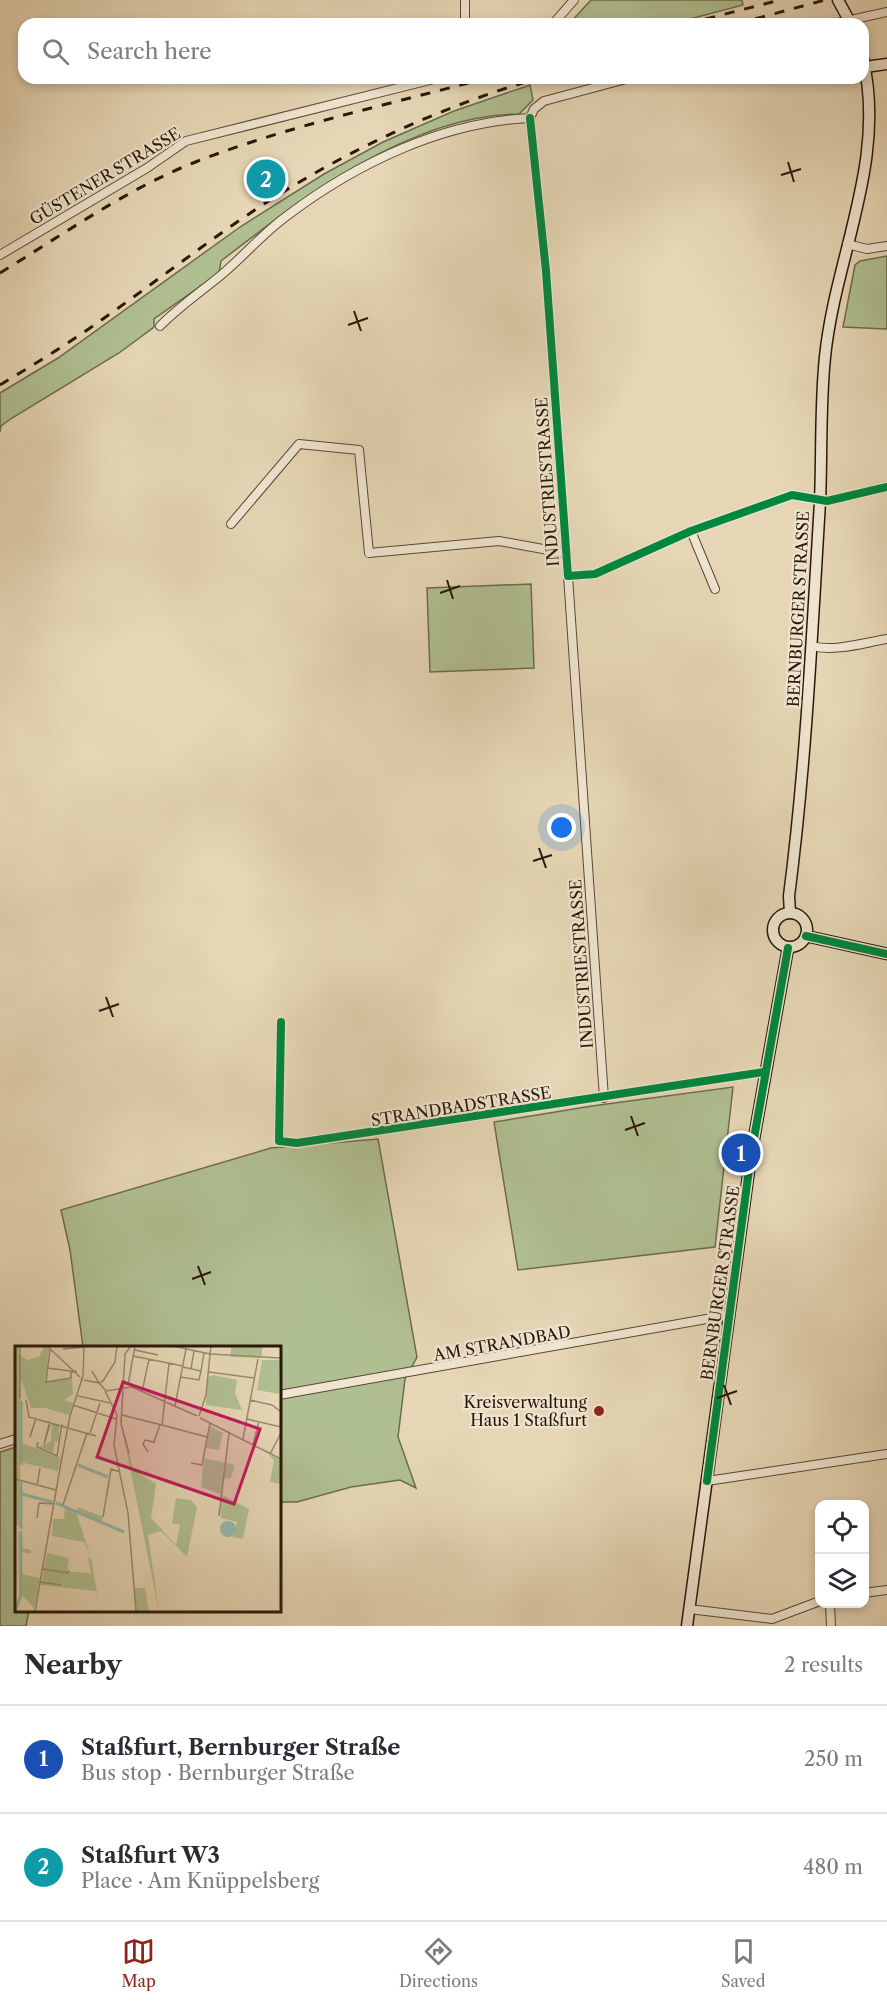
<!DOCTYPE html>
<html lang="en">
<head>
<meta charset="utf-8">
<style>
  :root { --surface:#fff; --page:#f7f7f7; --text:#2b2b33; --muted:#7c7c81; --line:#e1e1e2; --accent:#8f2418 }
  body { margin:0; font-family:"Libre Caslon Text",serif; background:var(--page); color:var(--text) }
  .controls { position:absolute; right:18px; bottom:18px; display:grid; overflow:hidden; border-radius:12px; box-shadow:0 3px 9px #0003 }
  .controls button { width:54px; height:54px; display:grid; place-items:center; padding:0; border:0; border-bottom:2px solid var(--line); background:var(--surface); color:var(--text); font:30px sans-serif }
  .you { position:absolute; left:562px; top:828px; width:21px; height:21px; margin:-15px; border:4px solid #fff; border-radius:50%; background:#1a73e8; box-shadow:0 0 0 9px #1a73e833 }
  .badge { display:grid; place-items:center; width:39px; height:39px; border-radius:50%; background:var(--accent); color:#fff; font-size:20px; font-weight:700 }
  .pin { position:absolute; translate:-50% -50%; border:3px solid #fff; box-shadow:0 2px 6px #0006 }
  .list { margin:0; padding:0; list-style:none }
  h2 { display:flex; justify-content:space-between; align-items:center; height:78px; margin:0; padding:0 24px; font-size:26px }
  h2 small { font-size:20px; font-weight:400; color:var(--muted) }
  .list li { display:grid; grid-template-columns:39px 1fr auto; gap:18px; align-items:center; box-sizing:border-box; height:108px; padding:0 24px; border-top:2px solid var(--line) }
  .list b { display:block; font-size:22px; white-space:nowrap }
  .list p { margin:0; font-size:20px; white-space:nowrap; color:var(--muted) }
  .list em { font-size:20px; font-style:normal; color:var(--muted) }
  .icon { flex:none; width:33px; height:33px; fill:none; stroke:currentColor; stroke-width:2; stroke-linecap:round; stroke-linejoin:round }
  .map { position:relative; flex:none; width:887px; height:1626px; overflow:hidden }
  .search { position:absolute; background:var(--surface); box-shadow:0 3px 9px #0003; left:18px; right:18px; top:18px; height:66px; display:flex; align-items:center; gap:15px; box-sizing:border-box; padding:0 21px; border-radius:18px; color:var(--muted); font-size:22px }
  .sheet { height:294px; background:var(--surface) }
  nav { display:flex; justify-content:space-around; align-items:center; box-sizing:border-box; height:84px; border-top:2px solid var(--line); background:var(--surface); font-size:16px; color:var(--muted) }
  nav a { display:grid; justify-items:center; gap:3px }
  nav .on { color:var(--accent) }
  .map>svg:first-child { display:block }
</style>
</head>
<body>
<div class="map">
<svg width="887" height="1626" viewBox="0 0 887 1626">
  <rect width="100%" height="100%" fill="#e6d6b5"/>
  <filter id="stains"><feTurbulence type="fractalNoise" baseFrequency=".00333" numOctaves="4"/><feColorMatrix values="0 0 0 0 .2 0 0 0 0 .09 0 0 0 0 .02 0 0 0 .5 -.17"/></filter>
  <radialGradient id="worn" r=".72"><stop offset=".6" stop-color="#630" stop-opacity="0"/><stop offset="1" stop-color="#630" stop-opacity=".3"/></radialGradient>
  <g fill="#b0bf91" stroke="#6c6c4c" stroke-width="1.5">
    <polygon points="591,0 742,0 743,5 671,24 569,24"/>
    <path d="M530 85 533 100 519 114C412 114 301 199 221 261L219 273 154 319V327L119 353 12 418 1 426 0 432V393L58 358 240 227 324 174 383 142 454 111Z"/>
    <polygon points="887,256 887,329 843,327 855,265 860,261"/>
    <polygon points="531,584 534,668 430,672 427,588"/>
    <polygon points="733,1087 715,1247 518,1270 494,1122 592,1106"/>
    <polygon points="378,1139 417,1357 405,1379 398,1437 416,1488 400,1480 351,1487 297,1502 279,1502 279,1347 83,1347 70,1250 61,1210 271,1148"/>
    <polygon points="16,1447 16,1610 29,1610 26,1626 0,1626 0,1452"/>
  </g>
  <g fill="none" stroke-linecap="round" stroke-linejoin="round">
    <defs>
      <g id="minor">
        <polyline points="465,24 465,0"/>
        <polyline points="553,24 574,0"/>
        <polyline points="833,24 887,12"/>
        <polyline points="530,118 546,271 568,576 595,574 691,531 792,495 827,501 887,487"/>
        <polyline points="847,244 867,249 887,246"/>
        <polyline points="0,255 147,168 186,141 438,78"/>
        <path d="M160 326C180 306 198 294 220 276 243 257 263 233 288 215 357 163 443 122 530 118L534 109 544 101 630 78"/>
        <polyline points="231,524 299,444 359,450 369,553 499,541 565,553"/>
        <polyline points="691,531 715,589"/>
        <polyline points="568,576 604,1098"/>
        <path d="M811 646C835 652 863 643 887 639"/>
        <polyline points="281,1022 279,1141 297,1143 764,1072"/>
        <polyline points="279,1395 729,1315"/>
        <polyline points="0,1444 16,1439"/>
        <polyline points="707,1481 887,1454"/>
        <polyline points="864,1593 887,1590"/>
        <polyline points="830,1604 831,1626"/>
        <polyline points="689,1609 772,1619 820,1601"/>
      </g>
      <g id="secondary">
        <polyline points="838,0 851,24"/>
        <polyline points="865,67 887,64"/>
        <circle cx="790" cy="930" r="17"/>
        <path d="M790 913 789 896C806 765 812 634 820 502 822 454 820 405 825 357 835 257 887 161 863 59"/>
        <polyline points="806,936 887,954"/>
        <polyline points="687,1626 751,1155 788,948"/>
      </g>
    </defs>
    <use href="#minor" stroke="#584833" stroke-width="10"/>
    <use href="#secondary" stroke="#291808" stroke-width="13"/>
    <use href="#minor" stroke="#efe4cf" stroke-width="8"/>
    <use href="#secondary" stroke="#efe4cf" stroke-width="10"/>
    <g stroke="#291808" stroke-width="3" stroke-dasharray="10 10" stroke-linecap="butt">
      <polyline points="686,24 780,0"/>
      <polyline points="736,24 825,0"/>
      <path d="M0 273C64 234 128 188 198 161 291 125 391 104 487 78"/>
      <path d="M0 385C36 363 73 341 107 316 164 276 219 232 278 195 360 144 447 105 539 78"/>
    </g>
    <defs>
      <g id="cycleway">
        <polyline points="530,118 546,271 568,576 595,574 691,531 792,495 827,501 887,487"/>
        <polyline points="806,936 887,954"/>
        <polyline points="281,1022 279,1141 297,1143 764,1072"/>
        <polyline points="707,1481 751,1155 788,948"/>
      </g>
    </defs>
    <use href="#cycleway" stroke="#efe4cf" stroke-width="11"/>
    <use href="#cycleway" stroke="#00873e" stroke-width="8"/>
  </g>
  <path fill="none" stroke="#291808" stroke-width="2" d="M788 162 794 182M781 175 801 169M354 311 361 331M348 325 368 318M447 580 453 599M440 593 460 586M539 848 546 868M533 861 552 855M106 997 113 1017M99 1011 119 1004M631 1116 638 1136M625 1130 645 1123M198 1266 205 1285M192 1279 211 1272M724 1385 731 1405M717 1398 737 1391"/>
  <circle fill="#8f2418" stroke="#efe4cf" stroke-width="2" cx="599" cy="1411" r="6"/>
  <g text-anchor="middle" stroke-width="4.5" stroke-linejoin="round" paint-order="stroke">
    <g font-size="16" fill="#291808" stroke="#efe4cf">
      <text transform="translate(105 176) rotate(-31)" y="6">GÜSTENER STRASSE</text>
      <text transform="translate(547 482) rotate(-94)" y="6">INDUSTRIESTRASSE</text>
      <text transform="translate(798 609) rotate(-87)" y="6">BERNBURGER STRASSE</text>
      <text transform="translate(581 964) rotate(-94)" y="6">INDUSTRIESTRASSE</text>
      <text transform="translate(461 1106) rotate(-9)" y="6">STRANDBADSTRASSE</text>
      <text transform="translate(720 1283) rotate(-82)" y="6">BERNBURGER STRASSE</text>
      <text transform="translate(502 1343) rotate(-10)" y="6">AM STRANDBAD</text>
    </g>
    <g font-size="16" fill="#291808" stroke="#efe4cf" text-anchor="end">
      <text x="587" y="1408">Kreisverwaltung<tspan x="587" dy="18">Haus 1 Staßfurt</tspan></text>
    </g>
  </g>
  <g transform="translate(15 1346)">
    <rect width="266" height="266" fill="#e6d6b5"/>
    <path d="M0 0H4V8L12 14 24 11 29 1 34 3 30 36 57 33 58 48 49 54 58 57 54 69 30 62H16L5 30V96L45 112 43 125 5 116 6 183 0 176ZM216 0H247V12L216 11ZM247 14H265L264 48 242 44ZM198 29 222 34 220 47 227 64 191 59 192 32ZM104 68 118 123 141 138 136 172 161 199 165 179 157 177 161 152 176 154 182 161 172 211 146 185 133 189 144 265ZM37 77 44 79V96L40 95 38 107 24 101 36 95ZM195 80 208 87 204 104 191 102ZM253 108 265 114V138L255 136 259 114ZM189 112 220 119 216 132 208 133 206 148 234 163 228 193 218 191 222 176 206 172 205 148 186 141ZM50 161 61 166 63 161 88 171 87 176 61 166 75 209 69 196 37 190 38 173H49ZM3 183 7 202 16 204V208L6 206V228L25 232 19 262 7 249 0 265 4 248ZM32 207 54 212 52 226 29 223ZM73 212H76L85 265 81 245 26 239 29 224 76 227ZM119 242H130L134 265H121Z" fill="#b0bf91"/>
    <path d="M205 183a8 8 0 1 1 16 0a8 8 0 1 1-16 0Z" fill="#96b9ad"/>
    <path fill="none" stroke="#96b9ad" stroke-width="3" d="M6 55V119M63 119 93 131M6 136V183M7 148 37 156M41 157 109 186M0 265 6 250V185"/>
    <path fill="none" stroke="#9a8a70" stroke-width="1.5" d="M5 0V53M32 0 65 31M158 0 195 8 196 0M35 3 31 36 56 32V26L62 25M48 3 69 1M120 4 143 9M118 10 168 20M32 22 56 25M176 23 179 5M77 25 84 37 88 35 100 16 102 0M186 25 189 7M194 26 239 32M68 30 69 0M166 31 184 34 186 25 168 21M69 34 84 37 91 45 117 41 182 70M113 39 120 0M90 45 102 69 99 99 113 167 121 265M127 46 134 13M63 50 95 57M11 54 14 71 81 90M235 54 257 59 266 66M58 59 101 73M160 60 171 3M107 69 147 79 154 17M184 70 191 49 195 8 266 12M185 72 266 113M232 73 266 81M20 76 15 91 21 72M35 78 29 98 35 75M147 79 192 91M75 87 85 57M228 93 243 13M23 96 22 101 42 110 47 78M238 99 244 75M133 106 128 98 130 94 139 96 145 79M114 107 106 78 110 8 116 0M255 108 266 87M176 117 187 119 195 77M0 133 41 144M22 140 25 122M48 159 72 87M204 164V170L214 87M88 171 96 123 105 126M22 172 24 157 39 158M28 223 53 227 54 224M25 236 46 239M20 265 47 111 55 70 68 30 66 34"/>
    <path fill="#c2185b" fill-opacity="0.15" stroke="#c2185b" stroke-width="3" d="M108 36 245 83 219 158 82 111Z"/>
    <rect width="266" height="266" fill="none" stroke="#291808" stroke-width="3"/>
  </g>
  <rect width="100%" height="100%" filter="url(#stains)"/>
  <rect width="100%" height="100%" fill="url(#worn)"/>
</svg>
<div class="controls">
<button><svg class="icon" aria-label="locate" viewBox="0 0 24 24"><circle cx="12" cy="12" r="6"/><path d="M12 2v4M12 18v4M2 12h4M18 12h4"/></svg></button>
<button><svg class="icon" aria-label="layers" viewBox="0 0 24 24"><path d="M12 4l9 5-9 5-9-5zM3 14l9 5 9-5"/></svg></button>
</div>
<div class="you"></div>
<div class="pin badge" style="left:741px;top:1153px;background:#1a4fb4">1</div>
<div class="pin badge" style="left:266px;top:179px;background:#0f9aa8">2</div>
<div class="search"><svg class="icon" aria-label="search" viewBox="0 0 24 24"><circle cx="10" cy="10" r="6"/><path d="M15 15l6 6"/></svg>Search here</div>
</div>
<section class="sheet">
<h2>Nearby<small>2 results</small></h2>
<ul class="list">
<li><span class="badge" style="background:#1a4fb4">1</span><div><b>Staßfurt, Bernburger Straße</b><p>Bus stop · Bernburger Straße</p></div><em>250 m</em></li>
<li><span class="badge" style="background:#0f9aa8">2</span><div><b>Staßfurt W3</b><p>Place · Am Knüppelsberg</p></div><em>480 m</em></li>
</ul>
</section>
<nav>
<a class="on"><svg class="icon" aria-label="map" viewBox="0 0 24 24"><path d="M3 6l6-2 6 2 6-2v14l-6 2-6-2-6 2zM9 4v14M15 6v14"/></svg>Map</a>
<a><svg class="icon" aria-label="directions" viewBox="0 0 24 24"><path d="M12 3l9 9-9 9-9-9zM9 14v-3h6M13 9l2 2-2 2"/></svg>Directions</a>
<a><svg class="icon" aria-label="saved" viewBox="0 0 24 24"><path d="M7 4h10v16l-5-4-5 4z"/></svg>Saved</a>
</nav>
</body>
</html>
